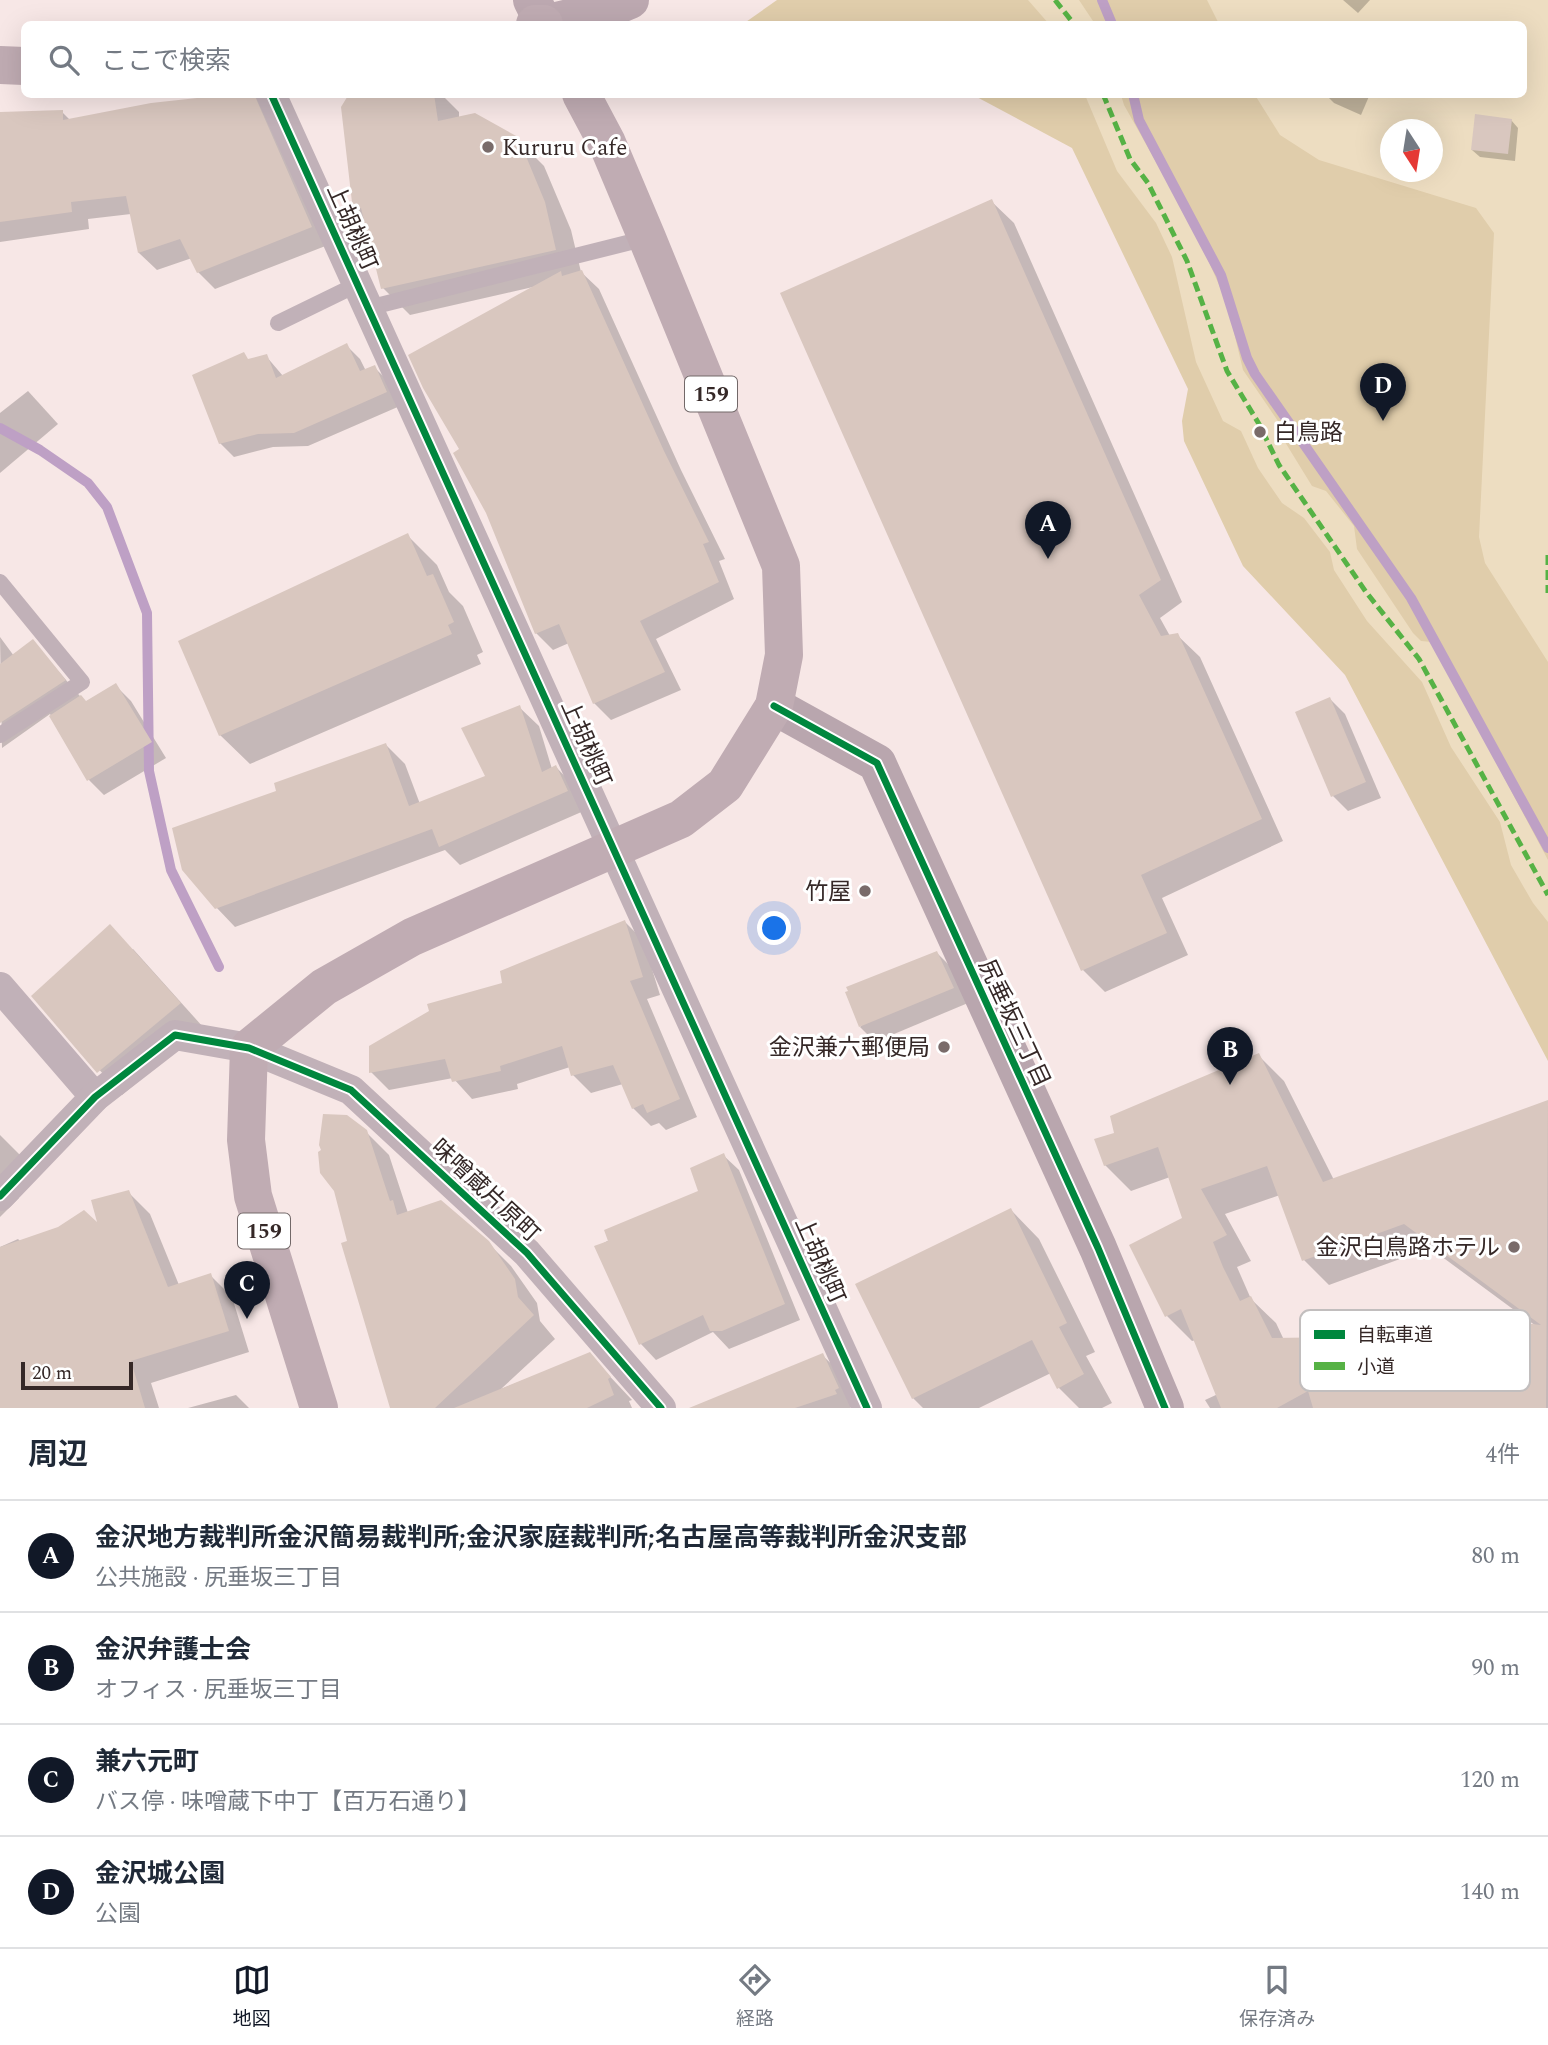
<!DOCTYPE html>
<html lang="ja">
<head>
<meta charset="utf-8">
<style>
  :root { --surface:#fff; --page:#f2f2f3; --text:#1f2937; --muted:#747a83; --line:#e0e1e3; --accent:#111827 }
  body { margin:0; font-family:Spectral,"Noto Sans JP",serif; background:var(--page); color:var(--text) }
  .compass { position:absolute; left:1380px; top:119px; width:63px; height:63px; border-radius:50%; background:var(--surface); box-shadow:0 7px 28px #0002; rotate:168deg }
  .scale { position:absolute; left:21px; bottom:18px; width:112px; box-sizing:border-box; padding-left:7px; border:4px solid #352827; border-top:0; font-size:19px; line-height:24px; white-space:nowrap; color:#352827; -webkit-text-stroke:5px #fff; paint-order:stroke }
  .you { position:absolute; left:775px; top:929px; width:24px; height:24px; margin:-18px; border:5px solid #fff; border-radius:50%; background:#1a73e8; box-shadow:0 0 0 10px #1a73e833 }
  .badge { display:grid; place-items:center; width:46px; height:46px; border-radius:50%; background:var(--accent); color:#fff; font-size:23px; font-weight:700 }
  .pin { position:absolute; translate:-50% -58px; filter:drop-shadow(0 2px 4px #0008) }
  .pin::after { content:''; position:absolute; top:37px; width:24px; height:21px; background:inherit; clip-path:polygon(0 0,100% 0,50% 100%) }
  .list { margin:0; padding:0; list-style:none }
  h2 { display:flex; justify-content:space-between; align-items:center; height:91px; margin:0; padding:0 28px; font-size:30px }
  h2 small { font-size:23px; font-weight:400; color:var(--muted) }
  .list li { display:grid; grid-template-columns:46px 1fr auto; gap:21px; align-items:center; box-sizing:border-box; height:112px; padding:0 28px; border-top:2px solid var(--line) }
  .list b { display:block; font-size:26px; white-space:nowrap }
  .list p { margin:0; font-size:23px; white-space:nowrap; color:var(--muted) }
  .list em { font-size:23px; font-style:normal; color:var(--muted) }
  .icon { flex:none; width:38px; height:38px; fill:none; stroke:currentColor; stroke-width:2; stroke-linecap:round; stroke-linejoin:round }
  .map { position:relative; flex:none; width:1548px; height:1408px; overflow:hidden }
  .search { position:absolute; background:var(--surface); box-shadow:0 7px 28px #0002; left:21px; right:21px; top:21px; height:77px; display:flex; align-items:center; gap:18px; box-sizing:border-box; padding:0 24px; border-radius:10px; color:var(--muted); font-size:26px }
  .sheet { height:539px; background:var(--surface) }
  nav { display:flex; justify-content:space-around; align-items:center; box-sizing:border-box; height:98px; border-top:2px solid var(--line); background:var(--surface); font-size:19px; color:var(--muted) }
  nav a { display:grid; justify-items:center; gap:4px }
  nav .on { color:var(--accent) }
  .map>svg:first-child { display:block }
</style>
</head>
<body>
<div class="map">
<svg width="1548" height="1408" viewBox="0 0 1548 1408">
  <rect width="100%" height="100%" fill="#f7e7e6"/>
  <path fill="#edddc1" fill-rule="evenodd" d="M998 0H1548V1053L1047 95 1524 94V24H1010ZM1390 130H1432V172H1390Z"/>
  <g fill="#e0cdab">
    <polygon points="777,0 1028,0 1049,24 743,24"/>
    <polygon points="1079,0 1207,0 1219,24 1095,24"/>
    <polygon points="973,95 1085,95 1117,171 1156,223 1172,257 1196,362 1223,421 1241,431 1258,468 1282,503 1304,518 1330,552 1334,570 1367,621 1422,682 1451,747 1500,822 1511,865 1533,903 1548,922 1548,1061 1345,675 1243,566 1184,441 1182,421 1188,389 1072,148"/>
    <polygon points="1121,95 1255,95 1280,135 1319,160 1476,208 1494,233 1479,537 1485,563 1548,662 1548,860 1432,642 1421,641 1413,633 1357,549 1354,526 1326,491 1312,486 1277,429 1280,424 1243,370 1227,303 1197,235 1124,105"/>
  </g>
  <g fill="#0003" fill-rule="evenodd">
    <polygon points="1343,0 1370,0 1358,13"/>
    <polygon points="253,94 271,112 328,245 215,289 198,272 192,258 157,270 139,253 131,214 88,219 89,229 0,242 0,114 62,112 70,120"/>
    <polygon points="354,94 441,94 459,112 459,118 517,139 544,166 571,230 581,272 599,289 681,470 725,559 719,561 734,599 656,639 681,690 611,720 594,703 569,643 553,650 536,633 462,450 533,287 410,315 383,288 366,223 354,211 343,107"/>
    <polygon points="1325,94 1370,94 1361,115 1334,103"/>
    <polygon points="1511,120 1518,128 1515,161 1480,157 1472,150"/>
    <polygon points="991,201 1014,223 1182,602 1160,618 1170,636 1177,635 1200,657 1283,841 1162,898 1188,955 1105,992 1083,970 782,294"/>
    <polygon points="346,345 360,359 366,371 374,367 388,381 400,406 308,446 273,447 234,457 220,443 249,360 266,356 283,376"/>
    <polygon points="28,391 58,424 0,473 0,413"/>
    <polygon points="407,535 437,565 449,592 463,606 483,652 477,655 481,664 250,764 220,735"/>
    <polygon points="0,637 14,656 32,641 86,703 116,686 131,701 166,758 104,795 89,780 50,714 2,748"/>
    <polygon points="1330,699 1345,714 1381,798 1348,811 1333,796"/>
    <polygon points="519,707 539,726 552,769 556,767 575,787 586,810 460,865 445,850 235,927 216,907 278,792 386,745 405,764 420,804 487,777"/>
    <polygon points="625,922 643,940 660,995 647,999 697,1117 666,1130 659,1123 651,1126 633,1108 623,1084 591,1093 573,1075 570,1067 517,1084 518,1089 472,1099 453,1078 389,1090 371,1072 505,984"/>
    <polygon points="133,949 203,1027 122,1095 33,996"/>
    <polygon points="937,953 952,968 968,1003 875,1042 860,1027"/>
    <path d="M1258 1055 1284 1081 1334 1180 1545 1103 1548 1106V1408H1210L1205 1400 1218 1394 1196 1340 1192 1341 1167 1316 1184 1219 1170 1177 1131 1191 1105 1165 1116 1134ZM1280 1195 1304 1260 1329 1285 1430 1248 1536 1326 1442 1362 1363 1359 1343 1339 1284 1340 1276 1323 1251 1299 1237 1267 1251 1261 1225 1214Z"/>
    <polygon points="365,1131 389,1155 408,1213 488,1243 511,1266 537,1303 540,1321 555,1339 501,1389 589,1354 632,1400 629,1401 632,1408 391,1408 343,1244 349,1242"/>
    <polygon points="0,1135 31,1166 17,1196 19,1198 0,1217"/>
    <polygon points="723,1155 739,1170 800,1320 729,1349 713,1332 656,1360 641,1344 596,1247 700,1192"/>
    <polygon points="128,1192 150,1214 179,1285 210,1275 232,1297 249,1352 151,1383 159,1408 0,1408 0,1247 18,1239 21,1242 101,1228"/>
    <polygon points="1011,1210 1039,1239 1095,1352 1086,1356 1112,1403 1102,1408 1079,1408 1059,1388 1051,1373 979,1408 923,1408 913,1398"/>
    <polygon points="822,1355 838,1370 853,1404 850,1408 715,1408 712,1400"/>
    <polygon points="236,1395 249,1408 188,1408"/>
  </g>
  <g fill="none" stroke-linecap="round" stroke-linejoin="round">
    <g stroke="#bea0c5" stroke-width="10">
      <polyline points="1102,0 1112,24"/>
      <polyline points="1133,94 1139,120 1221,275 1247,358 1255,374 1411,598 1548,848"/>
      <polyline points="0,428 40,450 88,483 107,507 147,613 149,771 171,870 219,967"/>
    </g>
  </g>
  <g fill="#d9c7bf" fill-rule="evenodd">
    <polygon points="234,94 254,94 312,227 197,273 180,239 138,253 126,196 71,202 72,212 0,222 0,112 63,110 63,120 151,103"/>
    <polygon points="349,94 434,94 438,121 475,113 518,137 545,202 556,250 381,289 361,208 353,211 341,107"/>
    <polygon points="1475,114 1512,119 1508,154 1471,150"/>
    <polygon points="992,199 1161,580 1139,595 1161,636 1178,633 1262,819 1141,875 1167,933 1081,971 780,293"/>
    <polygon points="582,270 664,451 709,542 703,544 719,582 640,621 665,672 593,704 559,624 535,634 486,513 453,453 459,449 423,388 408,355 561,271 562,276"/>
    <polygon points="347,343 360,371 375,365 387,392 294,433 258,434 219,444 192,375 244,352 248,359 267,354 276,378"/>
    <polygon points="408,533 427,576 433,574 454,622 448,625 452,634 219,736 178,641"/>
    <polygon points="33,639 66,680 0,723 0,664"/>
    <polygon points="116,683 152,742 87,781 49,716 81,695 86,701"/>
    <polygon points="1330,697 1366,782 1331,797 1295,712"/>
    <polygon points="520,705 542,772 556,765 568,791 439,847 432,829 215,909 182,870 172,828 276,791 274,783 386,743 409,806 485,776 461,728"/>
    <polygon points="625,920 643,977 630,981 680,1099 647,1113 643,1104 632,1109 613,1065 571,1076 562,1046 500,1066 501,1071 452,1082 445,1059 369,1073 369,1046 429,1011 427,1004 502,983 500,971"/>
    <polygon points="110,924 181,1003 97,1073 31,996"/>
    <polygon points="937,951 954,988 859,1027 845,992 848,991 846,987"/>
    <path d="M1259 1053 1323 1182 1548 1100 1546 1408H1313L1308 1391 1277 1408H1221L1181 1309 1165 1317 1129 1245 1182 1218 1158 1147 1104 1166 1094 1139 1114 1133 1110 1116ZM1267 1166 1302 1261 1404 1224 1541 1325 1441 1313 1440 1360 1343 1356 1344 1337 1272 1338 1251 1296 1240 1301 1223 1267 1213 1242 1227 1235 1201 1189Z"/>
    <polygon points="323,1114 347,1115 367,1130 390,1201 393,1200 397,1215 441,1200 489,1241 515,1279 518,1297 534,1315 435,1408 390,1408 341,1243 347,1241 334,1191 320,1173 318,1152 321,1150 319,1145"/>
    <polygon points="724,1153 785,1304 722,1331 710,1331 703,1315 639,1345 594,1246 608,1241 604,1230 698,1191 690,1168"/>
    <polygon points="129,1190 168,1287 211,1273 229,1331 131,1361 145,1408 0,1408 0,1247 58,1227 84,1210 97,1222 91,1200"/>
    <polygon points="1011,1208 1067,1323 1059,1327 1084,1374 1057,1389 1032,1340 912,1399 855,1284"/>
    <polygon points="590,1352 611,1377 608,1379 614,1395 587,1408 454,1408"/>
    <polygon points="823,1353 839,1388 835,1390 837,1394 795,1408 689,1408"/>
  </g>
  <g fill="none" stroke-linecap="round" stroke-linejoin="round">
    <g stroke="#c1b1b8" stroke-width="16">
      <polyline points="368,308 647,238"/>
      <polyline points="278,323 358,284"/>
      <polyline points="0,582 82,682 0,735"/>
    </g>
    <g stroke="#c1b1b8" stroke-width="30">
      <polyline points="271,94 867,1408"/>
      <polyline points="0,987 95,1097"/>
      <polyline points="0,1196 95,1097 175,1035 249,1048 351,1090 527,1253 661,1408"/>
    </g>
    <polyline stroke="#b9a6ae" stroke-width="38" points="774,706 877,763 1098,1248 1165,1408"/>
    <polyline stroke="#bca8b0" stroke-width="38" points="532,0 544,24 611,8 630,0"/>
    <g stroke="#c0acb3" stroke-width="38">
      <polyline points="535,24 544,24"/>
      <polyline points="0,65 24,66"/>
      <polyline points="319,1408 253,1196 246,1140 249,1048 324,987 412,937 681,819 725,785 774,706 784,655 781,566 647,238 607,143 581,94"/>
    </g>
    <g stroke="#56b245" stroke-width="5" stroke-dasharray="10 5" stroke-linecap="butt">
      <polyline points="1055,0 1074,24"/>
      <polyline points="1103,94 1130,159 1148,183 1187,261 1227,371 1259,424 1279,465 1366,592 1419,659 1548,895"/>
      <polyline points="1548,555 1548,593"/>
    </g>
    <defs>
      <g id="cycleway">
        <polyline points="271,94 867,1408"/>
        <polyline points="774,706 877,763 1098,1248 1165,1408"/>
        <polyline points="0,1196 95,1097 175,1035 249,1048 351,1090 527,1253 661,1408"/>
      </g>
    </defs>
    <use href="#cycleway" stroke="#fff" stroke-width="11"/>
    <use href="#cycleway" stroke="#00873e" stroke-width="7"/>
  </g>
  <g fill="#796b6a" stroke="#fff" stroke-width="2.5">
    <circle cx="488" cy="147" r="7"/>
    <circle cx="1260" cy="432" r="7"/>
    <circle cx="865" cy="891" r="7"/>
    <circle cx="944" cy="1047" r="7"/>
    <circle cx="1514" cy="1247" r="7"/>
  </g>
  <g text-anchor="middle" stroke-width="6" stroke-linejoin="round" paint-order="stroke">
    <g fill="#fff" stroke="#726868" stroke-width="2">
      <rect x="685" y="376.5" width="52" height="35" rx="5"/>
      <rect x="238" y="1213.5" width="52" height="35" rx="5"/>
    </g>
    <g font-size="21" font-weight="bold" fill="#352827">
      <text x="711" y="401">159</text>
      <text x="264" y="1238">159</text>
    </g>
    <g font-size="23" fill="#352827" stroke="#fff" text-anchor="end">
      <text x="502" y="155" text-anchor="start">Kururu Cafe</text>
      <text x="1274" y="440" text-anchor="start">白鳥路</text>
      <text x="851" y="899">竹屋</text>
      <text x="930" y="1055">金沢兼六郵便局</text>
      <text x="1500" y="1255">金沢白鳥路ホテル</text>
    </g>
    <g font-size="23" fill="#352827" stroke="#fff">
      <text transform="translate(353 227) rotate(66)" y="8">上胡桃町</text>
      <text transform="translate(587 743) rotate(66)" y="8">上胡桃町</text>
      <text transform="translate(1015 1023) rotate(65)" y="8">尻垂坂三丁目</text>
      <text transform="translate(486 1190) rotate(43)" y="8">味噌蔵片原町</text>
      <text transform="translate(821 1260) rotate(66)" y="8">上胡桃町</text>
    </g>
  </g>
  <rect x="1300" y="1310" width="230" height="81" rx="10" fill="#fff" stroke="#c2bebe" stroke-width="2"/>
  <rect x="1314" y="1330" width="31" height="9" fill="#00873e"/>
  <rect x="1314" y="1362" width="31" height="8" fill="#56b245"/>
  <g font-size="19" fill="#352827">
    <text x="1357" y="1341">自転車道</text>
    <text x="1357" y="1373">小道</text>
  </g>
</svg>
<svg class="compass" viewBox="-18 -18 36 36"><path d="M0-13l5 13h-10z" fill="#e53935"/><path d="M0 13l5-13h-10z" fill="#747a83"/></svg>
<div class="scale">20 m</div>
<div class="you"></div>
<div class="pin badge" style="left:1048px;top:559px">A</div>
<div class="pin badge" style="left:1230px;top:1085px">B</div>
<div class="pin badge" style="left:247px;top:1319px">C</div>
<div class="pin badge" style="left:1383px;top:421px">D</div>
<div class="search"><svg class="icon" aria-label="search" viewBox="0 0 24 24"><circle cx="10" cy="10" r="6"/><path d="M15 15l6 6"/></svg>ここで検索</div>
</div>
<section class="sheet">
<h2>周辺<small>4件</small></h2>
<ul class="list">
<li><span class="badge">A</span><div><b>金沢地方裁判所金沢簡易裁判所;金沢家庭裁判所;名古屋高等裁判所金沢支部</b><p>公共施設 · 尻垂坂三丁目</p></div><em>80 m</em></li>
<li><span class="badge">B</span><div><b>金沢弁護士会</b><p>オフィス · 尻垂坂三丁目</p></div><em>90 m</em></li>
<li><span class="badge">C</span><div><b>兼六元町</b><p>バス停 · 味噌蔵下中丁【百万石通り】</p></div><em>120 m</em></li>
<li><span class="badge">D</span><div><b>金沢城公園</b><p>公園</p></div><em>140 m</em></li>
</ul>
</section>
<nav>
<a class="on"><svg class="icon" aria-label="map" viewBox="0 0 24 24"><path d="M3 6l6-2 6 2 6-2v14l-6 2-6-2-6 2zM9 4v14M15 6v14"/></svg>地図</a>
<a><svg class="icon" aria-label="directions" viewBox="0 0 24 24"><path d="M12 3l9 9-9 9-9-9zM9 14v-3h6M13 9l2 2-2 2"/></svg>経路</a>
<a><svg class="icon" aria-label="saved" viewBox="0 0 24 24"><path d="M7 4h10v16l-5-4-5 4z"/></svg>保存済み</a>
</nav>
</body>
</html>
